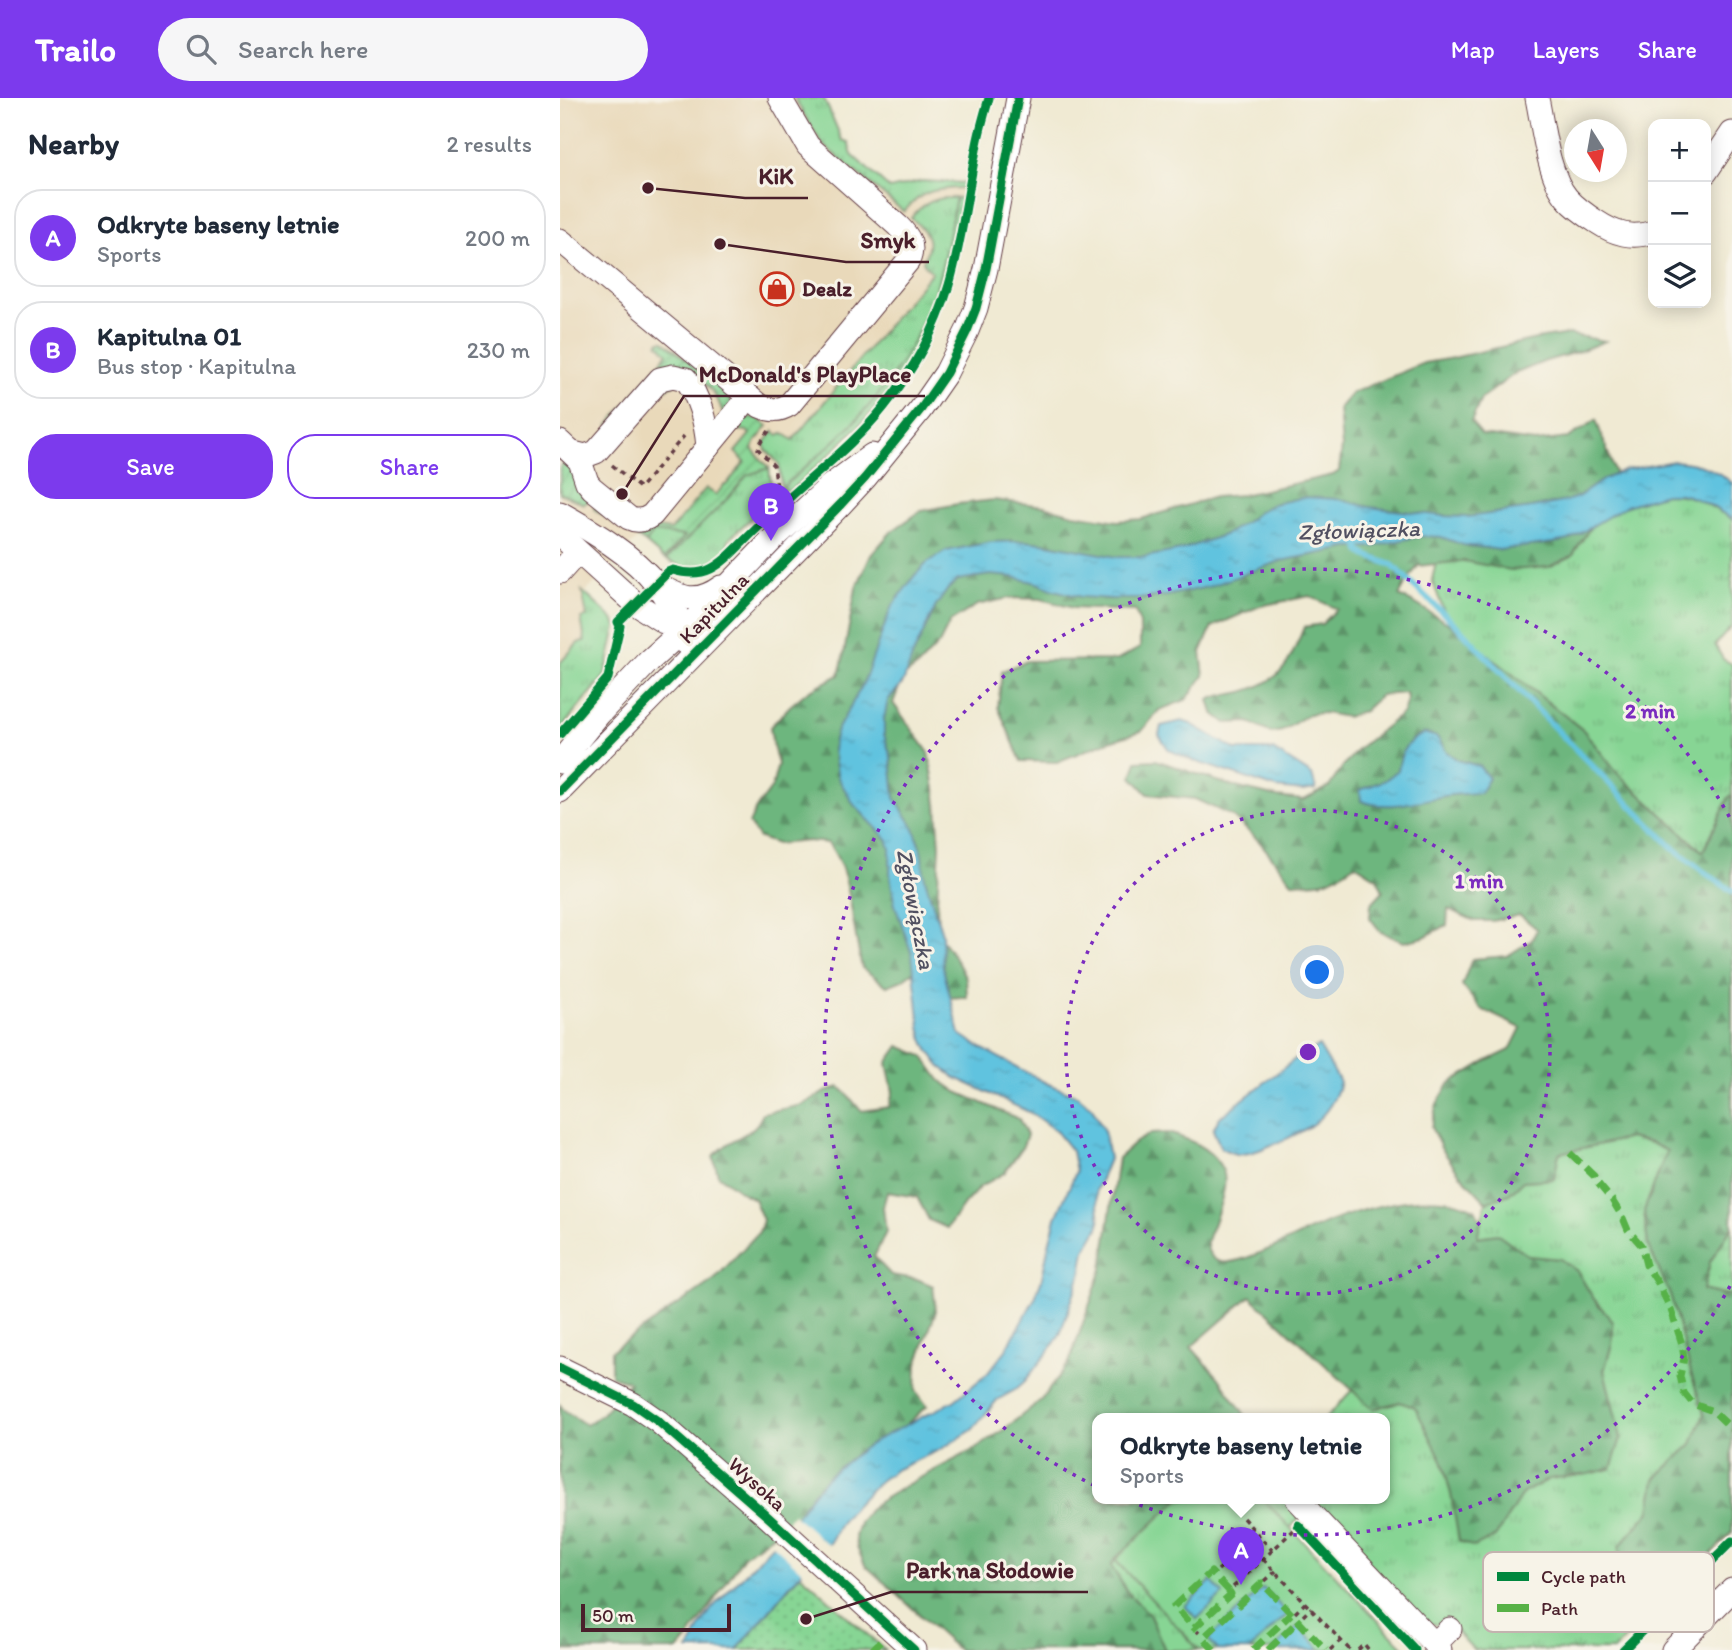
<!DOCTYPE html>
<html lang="en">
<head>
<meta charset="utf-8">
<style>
  :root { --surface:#fff; --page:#f6f6f7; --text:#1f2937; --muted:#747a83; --line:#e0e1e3; --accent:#7c3aed }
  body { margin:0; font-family:Itim,sans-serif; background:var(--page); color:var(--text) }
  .controls { position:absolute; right:21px; top:21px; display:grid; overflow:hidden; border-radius:14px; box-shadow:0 4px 18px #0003 }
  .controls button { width:63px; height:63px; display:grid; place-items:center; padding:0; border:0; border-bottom:2px solid var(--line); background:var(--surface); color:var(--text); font:35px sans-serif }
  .compass { position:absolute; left:1004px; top:21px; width:63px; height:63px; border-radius:50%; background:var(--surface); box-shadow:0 4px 18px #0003; rotate:169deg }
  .scale { position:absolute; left:21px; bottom:18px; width:150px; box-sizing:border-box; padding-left:7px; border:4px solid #4a1f2b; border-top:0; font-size:19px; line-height:24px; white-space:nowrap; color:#4a1f2b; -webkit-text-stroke:5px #f7f3e8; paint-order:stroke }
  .you { position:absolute; left:758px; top:875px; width:24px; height:24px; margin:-18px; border:5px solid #fff; border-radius:50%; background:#1a73e8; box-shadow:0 0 0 10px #1a73e833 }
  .badge { display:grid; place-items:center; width:46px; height:46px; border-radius:50%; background:var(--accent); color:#fff; font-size:23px; font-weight:700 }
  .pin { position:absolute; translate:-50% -58px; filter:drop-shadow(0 2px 4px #0008) }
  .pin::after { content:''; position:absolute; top:37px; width:24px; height:21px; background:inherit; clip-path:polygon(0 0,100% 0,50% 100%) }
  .popup { position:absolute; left:532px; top:1315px; width:298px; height:91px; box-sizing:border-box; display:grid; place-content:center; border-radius:14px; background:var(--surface); filter:drop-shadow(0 2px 5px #0005); font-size:23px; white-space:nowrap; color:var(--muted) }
  .popup b { font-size:26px; color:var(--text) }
  .popup::after { content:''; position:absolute; left:50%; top:100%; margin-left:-14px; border:14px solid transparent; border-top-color:var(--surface) }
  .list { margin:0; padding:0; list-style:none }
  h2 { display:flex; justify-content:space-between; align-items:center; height:91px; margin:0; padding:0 28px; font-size:30px }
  h2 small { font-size:23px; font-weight:400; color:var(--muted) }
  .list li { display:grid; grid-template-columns:46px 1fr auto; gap:21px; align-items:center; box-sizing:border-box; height:98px; margin:0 14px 14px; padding:0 14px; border:2px solid var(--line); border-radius:28px }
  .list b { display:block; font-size:26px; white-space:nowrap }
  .list p { margin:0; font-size:23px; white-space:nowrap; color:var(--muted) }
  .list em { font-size:23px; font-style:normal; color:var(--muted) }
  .actions { display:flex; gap:14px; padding:21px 28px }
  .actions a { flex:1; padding:16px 0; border:2px solid var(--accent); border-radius:28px; text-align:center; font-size:24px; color:var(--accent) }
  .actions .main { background:var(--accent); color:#fff }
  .icon { flex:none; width:38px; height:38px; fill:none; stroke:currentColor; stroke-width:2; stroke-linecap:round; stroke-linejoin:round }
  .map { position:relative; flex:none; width:1172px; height:1552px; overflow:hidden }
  header { display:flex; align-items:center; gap:42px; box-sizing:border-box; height:98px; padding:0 35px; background:var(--accent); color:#fff }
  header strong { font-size:33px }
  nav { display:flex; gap:38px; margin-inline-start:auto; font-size:24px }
  .search { width:490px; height:63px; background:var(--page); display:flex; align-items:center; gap:18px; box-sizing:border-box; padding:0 24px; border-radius:38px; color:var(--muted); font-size:26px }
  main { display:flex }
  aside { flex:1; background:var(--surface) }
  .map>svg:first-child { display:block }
</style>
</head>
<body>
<header>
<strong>Trailo</strong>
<div class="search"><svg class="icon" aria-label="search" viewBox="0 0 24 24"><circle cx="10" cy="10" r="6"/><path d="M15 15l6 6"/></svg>Search here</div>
<nav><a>Map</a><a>Layers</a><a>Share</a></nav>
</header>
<main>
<aside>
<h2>Nearby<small>2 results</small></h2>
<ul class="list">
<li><span class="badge">A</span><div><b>Odkryte baseny letnie</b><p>Sports</p></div><em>200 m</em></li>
<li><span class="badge">B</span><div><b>Kapitulna 01</b><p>Bus stop · Kapitulna</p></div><em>230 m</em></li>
</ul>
<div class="actions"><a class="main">Save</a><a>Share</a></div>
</aside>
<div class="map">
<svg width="1172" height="1552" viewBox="0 0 1172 1552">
  <defs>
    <pattern id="grass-tufts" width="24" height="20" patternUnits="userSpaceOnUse" patternTransform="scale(1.75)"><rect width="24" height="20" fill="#87d594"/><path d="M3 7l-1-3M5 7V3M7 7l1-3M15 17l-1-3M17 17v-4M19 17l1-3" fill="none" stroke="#76b680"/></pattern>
    <pattern id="forest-firs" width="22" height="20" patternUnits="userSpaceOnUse" patternTransform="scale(1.75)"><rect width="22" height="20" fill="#6db67e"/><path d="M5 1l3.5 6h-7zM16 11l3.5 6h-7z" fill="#5c9367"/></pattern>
    <pattern id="park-dots" width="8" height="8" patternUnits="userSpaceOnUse" patternTransform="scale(1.75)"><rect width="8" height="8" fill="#87d594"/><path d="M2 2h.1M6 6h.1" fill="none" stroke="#76b680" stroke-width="1.8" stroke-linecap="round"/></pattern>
    <pattern id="garden-furrows" width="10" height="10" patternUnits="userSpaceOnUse" patternTransform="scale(1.75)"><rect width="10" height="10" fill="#87d594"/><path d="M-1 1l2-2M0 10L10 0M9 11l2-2" fill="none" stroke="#76b680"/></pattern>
    <pattern id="water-ripples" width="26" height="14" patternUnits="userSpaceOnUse" patternTransform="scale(1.75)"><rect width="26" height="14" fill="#61c3df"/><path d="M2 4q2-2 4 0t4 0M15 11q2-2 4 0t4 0" fill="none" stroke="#56a7c0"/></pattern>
  </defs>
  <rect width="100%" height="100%" fill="#f7f3e8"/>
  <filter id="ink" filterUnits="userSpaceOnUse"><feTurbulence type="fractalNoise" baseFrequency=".0143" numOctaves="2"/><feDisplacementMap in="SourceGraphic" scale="14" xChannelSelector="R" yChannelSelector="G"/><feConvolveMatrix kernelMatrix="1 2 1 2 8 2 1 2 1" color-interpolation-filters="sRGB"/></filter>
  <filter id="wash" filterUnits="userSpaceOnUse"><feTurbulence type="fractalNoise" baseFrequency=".00686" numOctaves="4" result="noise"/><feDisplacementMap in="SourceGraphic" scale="28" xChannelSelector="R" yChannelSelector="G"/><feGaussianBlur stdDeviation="1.57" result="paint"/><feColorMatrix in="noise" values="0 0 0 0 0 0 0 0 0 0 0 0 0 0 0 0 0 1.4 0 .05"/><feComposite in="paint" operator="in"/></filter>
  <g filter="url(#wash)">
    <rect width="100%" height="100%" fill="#f0ead3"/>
    <polygon fill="#e9d9ba" points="0,0 264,0 282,42 288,44 292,57 330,91 362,83 384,85 404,90 402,100 373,179 245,356 183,380 107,459 83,435 25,495 48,519 0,569"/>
    <g fill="url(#grass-tufts)" stroke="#687a60" stroke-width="2">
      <path d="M234 0H264L282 42 288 44 292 57 330 91 362 83 405 85 404 90C377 91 362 91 344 114L262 46Z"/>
      <path d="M383 100H396C389 133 384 168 373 200 359 241 332 282 303 315 280 341 251 364 224 388L225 397H222L219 366 206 352 204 346 214 333 218 337 223 335 233 342 372 174 365 168 363 163C374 142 368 134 351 120 360 108 369 103 383 100Z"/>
      <polygon points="209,370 213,399 169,441 166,453 147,468 132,471 122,469 102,459 86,445 94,434 125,438 106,459 169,399 187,377"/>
      <path d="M1105 396C1137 396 1145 406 1172 421V528L1155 547 1163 561 1172 566V697L1169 699 1143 754 1057 675 1024 633 889 526 872 482 882 439 1020 434 1066 408Z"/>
      <polygon points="22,493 53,521 56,529 45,578 0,632 0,565 18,545 25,543 21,520 27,519"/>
      <polygon points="1070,1040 1091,1045 1107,1053 1084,1113 1088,1147 1111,1199 1132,1278 1144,1316 1132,1346 1095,1381 1090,1413 1059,1449 1060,1476 1077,1530 1054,1552 914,1552 899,1536 883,1524 878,1527 868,1525 745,1401 824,1401 824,1321 765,1321 792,1292 813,1311 839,1304 855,1308 882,1362 891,1396 935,1439 963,1395 989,1381 1028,1376 1051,1371 1061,1340 1044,1273 1052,1246 1053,1224 1033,1200 1017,1173 1000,1161 969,1159 938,1136 917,1139 926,1104 949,1096 963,1083 994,1081 999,1055"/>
      <polygon points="1172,1128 1172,1197 1143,1193 1150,1164"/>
      <polygon points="703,1401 727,1401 866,1552 864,1552 740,1420 730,1430"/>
      <polygon points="555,1462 602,1512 649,1552 605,1552 589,1516 568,1495 551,1469"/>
    </g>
    <g fill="url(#forest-firs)" stroke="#5c6a54" stroke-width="2">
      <path d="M1009 236 1045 243 1020 253 986 263 954 276 921 301 911 324 922 337 975 344 1008 340 1036 322 1059 385 1012 458 989 469 951 472 903 463 858 468 847 483 839 498 854 505 889 526 1024 633 1057 675 1143 754 1169 699 1172 697V1128L1150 1164 1143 1192 1158 1196 1172 1197V1435L1077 1530 1060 1476 1059 1449 1090 1413 1095 1381 1132 1346 1144 1316 1132 1278 1111 1199 1088 1147 1084 1113 1107 1053 1091 1045 1070 1040 999 1055 994 1081 963 1083 949 1096 926 1104 900 1076 881 1050 871 1029 877 1006 890 985 925 964 950 952 961 930 921 911 902 887 912 861 947 858 972 842 977 831 960 817 932 823H915L888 811 887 827 864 839 844 844 821 834 810 820 811 806 823 793 817 780 795 766C770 784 763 786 732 784L699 743 672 718 635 701 588 696 572 679 577 663 596 662 672 688 717 699 744 702 769 689 783 668 799 650 843 615 847 602 846 595 821 597 804 613 786 619 765 615 749 616 722 633 711 635 689 624 666 625 653 615 649 602C659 596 671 597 682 594 723 583 729 566 744 529L762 526 777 511 750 498 700 508 652 529 641 554 644 578 626 602 599 612 582 633 541 646 497 664 461 663 438 609 442 573 467 563 558 562 580 550V526L575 513 513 510 481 501 449 500 417 507 390 524 379 546 358 568 343 579 333 605 369 655 376 697 380 748 377 804 378 837 394 858 406 880 407 899 381 900 354 873 342 882 327 888 302 870C298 852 295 833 292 814 288 789 284 766 268 745L248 743 217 746 199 740 189 726 195 712 212 689 218 666 213 648 210 629 230 608 248 593 279 577 283 561 296 490 311 457 332 433 361 413 398 406 434 402 484 408 514 416 557 423 581 421 655 399 682 397 773 377 779 373 782 349 779 310 792 295 864 265 893 260 976 241Z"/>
      <path d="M339 948 363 958 380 982 397 994 459 1021 467 1037 462 1050 444 1075 420 1089 405 1105 387 1130 369 1122 357 1099 327 1094 323 1109 326 1134 314 1159 331 1177 357 1181 373 1188 376 1213 357 1266 356 1293 367 1308 277 1389 184 1458 128 1541 118 1552H0V1307L4 1312 26 1327 42 1316 70 1284 51 1278V1253L155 1181 199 1134 203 1122 194 1101 181 1094 158 1077 153 1058C159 1054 164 1048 171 1044 187 1034 196 1033 203 1015L242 1007 265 994 279 989 286 995 301 1013 329 1009 333 994 327 965Z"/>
      <path d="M608 1035C630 1041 654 1052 663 1073 669 1087 657 1116 652 1130 650 1134 647 1140 647 1145 646 1153 653 1163 661 1164 680 1168 732 1140 751 1132 789 1114 853 1094 895 1104 902 1105 909 1109 915 1111L921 1123 917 1139 938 1136 969 1158 1000 1161 1017 1173 1033 1200 1053 1224 1052 1246 1044 1273 1061 1340 1051 1371 1028 1376 989 1381 963 1395 935 1439 914 1449 899 1443 891 1396 882 1362 855 1309 839 1304 813 1311 690 1198 631 1249 658 1279 688 1321H538V1401H619L555 1461 551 1468 568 1495 589 1516 605 1552H398L305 1467 298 1452 295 1439 299 1424 315 1406 348 1386 419 1349 446 1330 481 1302 509 1265 542 1171 558 1060 576 1044 590 1036Z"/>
    </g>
    <path fill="url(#park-dots)" stroke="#687a60" stroke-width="2" d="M240 1476C269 1500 296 1528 326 1552H177Z"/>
    <g fill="url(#garden-furrows)" stroke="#687a60" stroke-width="2">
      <path d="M396 100H402C396 135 390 171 378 205 347 290 290 338 225 397L224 388C251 364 279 341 303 315 332 282 358 241 373 200 384 168 389 133 396 100Z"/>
      <path d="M100 243H104L169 296 172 305 163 316C158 297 147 284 130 276L48 328 108 255 98 246Z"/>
      <polygon points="188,319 197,320 208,328 196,343 192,351 209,370 187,377 169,399 107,461 106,460 125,438 94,434 86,445 34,411 35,407 87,429 111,432 146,390 156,397 164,387 166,387 185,364 175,354 190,336 187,333 173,331"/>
      <polygon points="7,361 32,400 24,406 0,395 0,370"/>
    </g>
    <polygon fill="#87d594" stroke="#687a60" stroke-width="2" points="619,1401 703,1401 846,1552 639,1552 555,1462"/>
    <g fill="url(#water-ripples)" stroke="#567185" stroke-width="2">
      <path d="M1114 363C1137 365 1155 370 1172 385V421L1148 406 1131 399 1120 396H1105L1066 408 1009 442 993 445 939 452 903 447 881 439 860 438 812 449 788 450 721 463 648 489 606 498 577 501H552L521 499 494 492 477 485 453 479 430 477 398 482 388 491 376 508 353 557 343 585 328 602 324 621V636L331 659 335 700 354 730 361 752 365 781 382 836 383 870 400 936 421 950 486 985 518 998 532 1010 544 1033 549 1061 536 1093 540 1123 537 1132 525 1152 521 1176 500 1236 492 1249 465 1283 455 1292 437 1302 412 1332 381 1351 337 1371 317 1385 290 1413 281 1424 270 1444 230 1487 177 1552H129L142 1525 153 1509 221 1438 254 1394 269 1377 304 1350 320 1340 394 1303 427 1276 446 1252 475 1200 482 1180 488 1150 496 1120 516 1074 512 1053 496 1033 471 1015 396 980 381 969 368 952 363 941 360 929 352 857 334 804 330 776V751L327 741 294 707 278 680 273 653 274 642 277 632 303 586 331 510 355 477 366 466 386 453 431 444 464 443 483 445 557 459H584L621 452 666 436 687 423 701 412 713 406 745 399 778 401 809 409 884 418 907 419 971 410 1006 403 1019 398 1044 381 1065 372Z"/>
      <polygon points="622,623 631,626 676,652 713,652 752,677 756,691 743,693 716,690 634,663 609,652 599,637 601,628"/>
      <path d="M864 635 877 639 887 654 898 662 919 668 929 680 920 695C908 696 897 696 885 698 858 703 828 713 801 703L800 692 825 682 838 672C841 652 845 645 864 635Z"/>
      <path d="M759 948 780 984C770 1022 743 1035 709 1048 700 1052 687 1057 677 1056 672 1055 665 1052 661 1050L653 1032 659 1020 739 958Z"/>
      <polygon points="651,1483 663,1496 637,1521 625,1508"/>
      <polygon points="703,1490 728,1516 689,1552 658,1552 648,1541"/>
      <polygon points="739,1528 761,1552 713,1552"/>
    </g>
    <polygon fill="#f0ead3" points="233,1416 270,1449 245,1476 210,1444"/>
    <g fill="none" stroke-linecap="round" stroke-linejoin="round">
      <polyline stroke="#61c3df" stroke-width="6" points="798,445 800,453 805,457 832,467 899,530 988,623 1111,748 1144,774 1172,793"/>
    </g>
  </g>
  <g filter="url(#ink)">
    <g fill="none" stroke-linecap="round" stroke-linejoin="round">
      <defs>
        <g id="minor">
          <path d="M977 0C983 28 988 78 1007 100 1015 109 1026 117 1037 124 1055 136 1072 141 1093 134"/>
          <polyline points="1146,74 1172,35"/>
          <path d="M0 142 200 308C211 313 219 313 229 307L348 163C355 148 349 139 338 128L248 48 220 0"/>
          <path d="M0 344 20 363 27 384 32 390 69 420C77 424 85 422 92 417L189 299"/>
          <path d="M13 355 25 358 36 354 100 281 113 278 126 281C140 301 146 325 148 349"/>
          <path d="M0 415C32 433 73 457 96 486 102 493 106 502 112 509 119 520 126 530 124 544"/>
          <polyline points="0,437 76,506 104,524 127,532"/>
          <polyline points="0,474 18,454"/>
          <path d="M97 487C122 500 136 507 161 489"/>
          <polyline points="0,664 39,616 89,563 144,513 211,443 270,388 312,357"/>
          <polyline points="0,693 281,406 305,380 361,311 386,275 407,233 416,210 426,171 458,0"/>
          <polyline points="0,1270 73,1306 99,1324 206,1417 354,1552"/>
          <polyline points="737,1401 880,1552"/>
          <polyline points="875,1546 890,1531"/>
          <polyline points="1113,1552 1172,1492"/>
        </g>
      </defs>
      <use href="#minor" stroke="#633d44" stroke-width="25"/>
      <g stroke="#633d44" stroke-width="3.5" stroke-dasharray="5 5" stroke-linecap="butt">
        <polyline points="209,333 201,344 198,351 214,368 219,406"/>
        <polyline points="52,367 80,390 124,338"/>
        <polyline points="683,1420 712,1452"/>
        <polyline points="659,1459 681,1482 737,1429"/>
        <polyline points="703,1461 790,1552"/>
        <polyline points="658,1472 665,1466"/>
        <polyline points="705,1483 716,1473"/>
        <polyline points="673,1489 681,1482"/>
        <polyline points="735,1515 745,1505"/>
        <polyline points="743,1518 751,1510"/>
        <polyline points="637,1533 639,1535"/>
        <polyline points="770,1552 781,1542"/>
        <polyline points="798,1552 804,1546 809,1552"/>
      </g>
      <use href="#minor" stroke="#fff" stroke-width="23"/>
      <g stroke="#57b146" stroke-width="7" stroke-dasharray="14 7" stroke-linecap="butt">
        <polyline points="1010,1055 1034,1078 1035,1082 1052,1102 1063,1120 1068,1132 1081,1147 1086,1167 1098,1185 1111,1212 1122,1246 1124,1260 1120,1278 1124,1295 1133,1306 1153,1313 1172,1331"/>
        <polyline points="669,1493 651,1474 614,1508 634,1530 671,1496 669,1493 673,1489"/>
        <polyline points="312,1552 320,1544"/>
        <polyline points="654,1552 643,1540 702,1485 766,1552"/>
        <polyline points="693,1552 731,1516"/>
        <polyline points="708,1552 738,1523"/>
      </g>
      <defs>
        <g id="cycleway">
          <path d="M0 636 48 580 60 528 58 524 108 474 113 472C146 482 160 467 182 445 192 435 202 425 213 415 249 380 292 349 324 309 353 273 376 231 389 187 402 143 407 97 416 52 419 34 424 17 429 0"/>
          <polyline points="0,693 281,406 305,380 361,311 386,275 407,233 416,210 426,171 458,0"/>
          <polyline points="0,1270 73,1306 99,1324 206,1417 354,1552"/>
          <polyline points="738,1427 855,1552"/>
          <polyline points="1063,1552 1172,1443"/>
        </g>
      </defs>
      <use href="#cycleway" stroke="#f7f3e8" stroke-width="13"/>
      <use href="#cycleway" stroke="#00873e" stroke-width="9"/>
    </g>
  </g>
  <g fill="none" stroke="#7b2cbf" stroke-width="3.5" stroke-dasharray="3.5 7">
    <circle cx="748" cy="954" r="242"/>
    <path d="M1170 1188A483 483 0 1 1 1170 720"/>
  </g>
  <defs>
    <symbol id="shop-ring" viewBox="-11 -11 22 22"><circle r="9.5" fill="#f7f3e8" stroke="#c8321e" stroke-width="1.5"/><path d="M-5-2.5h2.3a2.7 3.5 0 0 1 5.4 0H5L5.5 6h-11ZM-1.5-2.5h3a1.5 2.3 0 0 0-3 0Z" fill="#c8321e"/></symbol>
  </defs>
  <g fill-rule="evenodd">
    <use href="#shop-ring" x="198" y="172" width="38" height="38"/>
  </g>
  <g text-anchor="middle" stroke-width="6" stroke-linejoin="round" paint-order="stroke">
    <g font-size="21" font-weight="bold" fill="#4a1f2b" stroke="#f7f3e8" text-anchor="start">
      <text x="242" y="198">Dealz</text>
    </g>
    <g font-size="21" fill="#4a1f2b" stroke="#f7f3e8">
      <text transform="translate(154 510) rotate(-46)" y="7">Kapitulna</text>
      <text transform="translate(197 1386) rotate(42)" y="7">Wysoka</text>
    </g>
    <g font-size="23" font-style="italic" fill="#515061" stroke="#f7f3e8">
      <text transform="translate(799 432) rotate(-2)" y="8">Zgłowiączka</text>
      <text transform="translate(356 811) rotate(79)" y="8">Zgłowiączka</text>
    </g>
  </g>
  <rect x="923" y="1454" width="231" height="80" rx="10" fill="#f7f3e8" stroke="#c3b3af" stroke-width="2"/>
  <rect x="937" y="1474" width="32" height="9" fill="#00873e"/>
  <rect x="937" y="1506" width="32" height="8" fill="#57b146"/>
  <g font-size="19" fill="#4a1f2b">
    <text x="981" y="1485">Cycle path</text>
    <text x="981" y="1517">Path</text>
  </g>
  <circle cx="748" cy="954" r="10" fill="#7b2cbf" stroke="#f7f3e8" stroke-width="3.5"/>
  <g font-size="21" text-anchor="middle" font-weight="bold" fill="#7b2cbf" stroke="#f7f3e8" stroke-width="6" stroke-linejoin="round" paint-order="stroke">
    <text x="1090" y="620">2 min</text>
    <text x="919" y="790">1 min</text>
  </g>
  <path fill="none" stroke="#4a1f2b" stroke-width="2.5" d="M88 90L185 100H248M160 146L286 164H369M62 396L124 298H365M246 1521L331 1494H528"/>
  <g fill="#4a1f2b" stroke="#f7f3e8" stroke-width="2.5">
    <circle cx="88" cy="90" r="7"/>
    <circle cx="160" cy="146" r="7"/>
    <circle cx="62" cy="396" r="7"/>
    <circle cx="246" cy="1521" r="7"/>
  </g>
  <g font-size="23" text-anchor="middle" font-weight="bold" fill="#4a1f2b" stroke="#f7f3e8" stroke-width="6" stroke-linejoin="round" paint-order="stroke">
    <text x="216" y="86">KiK</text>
    <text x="328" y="150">Smyk</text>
    <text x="245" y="284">McDonald's PlayPlace</text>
    <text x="430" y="1480">Park na Słodowie</text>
  </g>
</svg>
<div class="controls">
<button>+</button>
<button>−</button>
<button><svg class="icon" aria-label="layers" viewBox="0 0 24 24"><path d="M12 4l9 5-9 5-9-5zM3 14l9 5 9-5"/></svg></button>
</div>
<svg class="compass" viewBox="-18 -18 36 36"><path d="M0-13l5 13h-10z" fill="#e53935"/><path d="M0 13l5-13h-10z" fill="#747a83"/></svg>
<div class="scale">50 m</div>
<div class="you"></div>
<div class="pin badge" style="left:681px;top:1487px">A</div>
<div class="popup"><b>Odkryte baseny letnie</b>Sports</div>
<div class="pin badge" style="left:211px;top:443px">B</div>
</div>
</main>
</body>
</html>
